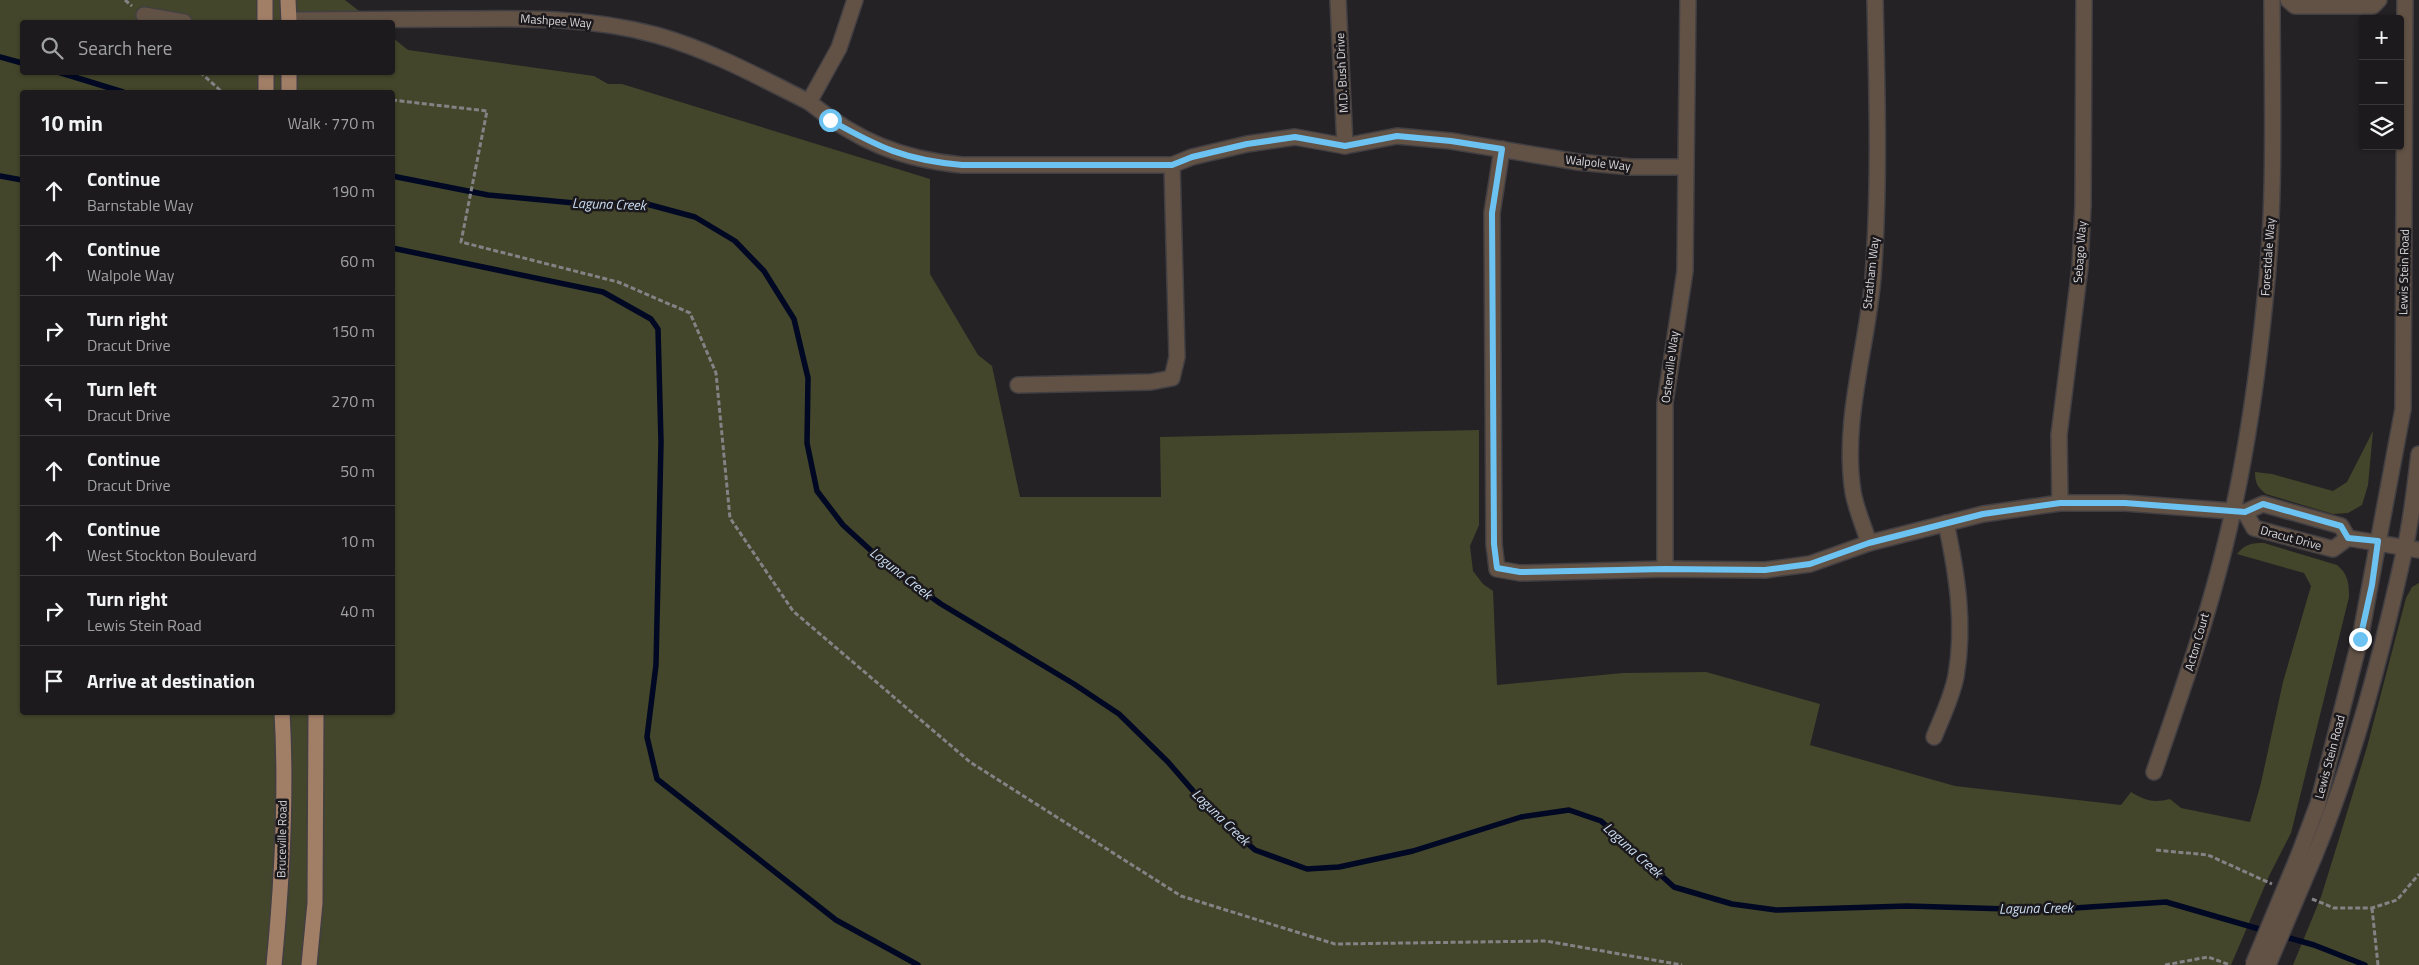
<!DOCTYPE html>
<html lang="en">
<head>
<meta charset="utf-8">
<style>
  :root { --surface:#1c1a1c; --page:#292729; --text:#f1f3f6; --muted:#a0a1a3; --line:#3a383b }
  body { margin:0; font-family:"Titillium Web",sans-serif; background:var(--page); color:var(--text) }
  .controls { position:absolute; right:15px; top:15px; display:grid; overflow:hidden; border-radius:5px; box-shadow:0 1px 4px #0004 }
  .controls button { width:45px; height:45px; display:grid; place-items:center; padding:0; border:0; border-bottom:1px solid var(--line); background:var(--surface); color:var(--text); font:25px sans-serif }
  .stop { position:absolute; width:15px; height:15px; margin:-11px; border:4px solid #6cc3f2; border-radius:50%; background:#fff }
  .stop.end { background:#6cc3f2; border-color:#fff; box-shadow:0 1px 5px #0008 }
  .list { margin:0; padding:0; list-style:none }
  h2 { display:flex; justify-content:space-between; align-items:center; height:65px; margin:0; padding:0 20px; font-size:21px }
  h2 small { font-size:16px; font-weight:400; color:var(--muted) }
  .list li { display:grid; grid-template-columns:32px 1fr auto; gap:15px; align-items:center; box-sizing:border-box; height:70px; padding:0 20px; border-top:1px solid var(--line) }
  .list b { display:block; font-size:19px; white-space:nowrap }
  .list p { margin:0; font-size:16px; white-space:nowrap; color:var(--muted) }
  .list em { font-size:16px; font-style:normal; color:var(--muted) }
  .icon { flex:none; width:28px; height:28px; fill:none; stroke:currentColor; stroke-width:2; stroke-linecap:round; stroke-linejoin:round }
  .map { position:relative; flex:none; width:2419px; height:965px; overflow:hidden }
  .search { position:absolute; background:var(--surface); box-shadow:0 1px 4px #0004; left:20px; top:20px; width:375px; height:55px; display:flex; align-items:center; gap:12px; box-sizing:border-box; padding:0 18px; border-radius:5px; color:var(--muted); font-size:19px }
  .panel { position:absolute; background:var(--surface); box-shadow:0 1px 4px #0004; left:20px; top:90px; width:375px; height:625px; border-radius:5px }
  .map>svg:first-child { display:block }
</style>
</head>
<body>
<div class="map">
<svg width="2419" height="965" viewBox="0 0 2419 965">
  <rect width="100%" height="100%" fill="#252226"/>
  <g fill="#43462a" fill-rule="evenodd">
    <path d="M0 0H345L373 22H22V72H392L393 38 408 50 594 76 608 84H622L930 179V274L978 355 992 366 1020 497H1161L1160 437 1479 430V525L1470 546 1473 571 1483 584 1493 591 1497 685 1623 673 1706 672 1820 704 1810 745 1955 786 2121 805 2131 792C2146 801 2154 803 2170 799L2181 808 2250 822 2261 783 2283 682 2311 586 2304 573 2237 554C2245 544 2252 543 2264 543L2337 565C2348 574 2349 583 2349 597L2291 833 2269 876 2231 965H0ZM22 92H392V712H22Z"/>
    <path d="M2373 431 2368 485 2362 505 2348 513 2333 514 2266 494C2258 488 2255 483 2255 472L2272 474 2333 491 2347 482Z"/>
    <polygon points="2419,583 2419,965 2293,965 2321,897 2339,839 2367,747 2406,598 2412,587"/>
  </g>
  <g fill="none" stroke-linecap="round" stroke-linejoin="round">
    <g stroke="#000823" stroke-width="5.5">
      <polyline points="0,57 22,63"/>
      <polyline points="58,72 123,92"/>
      <polyline points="0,176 22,180"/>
      <polyline points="392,176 488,195 585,204 643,203 695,217 735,241 764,271 794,319 808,378 807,443 817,491 843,525 889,567 941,604 1074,684 1119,714 1168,762 1208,808 1255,850 1307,869 1339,867 1413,851 1521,817 1569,810 1601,821 1674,887 1732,904 1776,910 1907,906 2044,910 2166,902 2266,931"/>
      <polyline points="392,248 603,292 651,319 658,329 661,442 656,665 647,737 657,779 836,920 918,965"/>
      <polyline points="2282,936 2314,945 2365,965"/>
    </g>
    <defs>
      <g id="minor">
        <path d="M855 0 839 48 809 102C857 141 900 159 962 165H1172L1192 157 1247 144 1295 137 1345 146 1397 136 1451 141 1578 162 1631 167H1686L1688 0"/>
        <polyline points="1338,0 1345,146"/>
        <polyline points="2288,0 2295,6 2373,6 2379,0"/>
        <polyline points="144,15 184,22"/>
        <path d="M289 20C345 20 400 19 456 19 524 18 590 17 656 35 710 50 759 77 809 102"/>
        <polyline points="1502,149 1492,213 1494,544 1497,569 1520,573 1665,569 1765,570 1810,564 1869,543 1983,514 2060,503 2125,503 2245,512"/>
        <polyline points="1018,385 1151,382 1172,378 1177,357 1172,165"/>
        <polyline points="2060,503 2059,435 2080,267 2083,205 2084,0"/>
        <polygon points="2263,504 2341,526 2348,538 2333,549 2254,528 2245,512"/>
        <polyline points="2348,538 2419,550"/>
        <path d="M1869 543C1864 527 1856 509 1853 492 1842 420 1867 349 1873 277 1880 185 1877 92 1875 0"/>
        <polyline points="1665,569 1665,403 1685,271 1686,167"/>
        <path d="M1934 737C1942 717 1952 697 1956 676 1965 624 1957 574 1946 523"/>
        <path d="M2154 772C2184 686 2214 600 2233 511 2248 442 2258 371 2265 300 2276 201 2272 100 2272 0"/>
        <polyline points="2300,852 2318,804 2360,639 2403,409 2405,0"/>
        <path d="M2314 857C2355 758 2382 652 2405 548 2412 517 2415 485 2419 454"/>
      </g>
      <g id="major">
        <polyline points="265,0 265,22"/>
        <polyline points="288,0 289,22"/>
        <polyline points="266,72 266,92"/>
        <polyline points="289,72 289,92"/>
        <path d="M274 965C282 882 287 796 282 712"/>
        <polyline points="309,965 315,903 316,712"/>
      </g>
    </defs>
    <use href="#minor" stroke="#423f43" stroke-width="18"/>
    <use href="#major" stroke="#423f43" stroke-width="18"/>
    <g stroke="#848285" stroke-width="3" stroke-dasharray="5 2.5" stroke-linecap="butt">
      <polyline points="125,0 132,6"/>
      <polyline points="200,72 222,92"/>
      <polyline points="392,100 487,111 461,242 618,282 690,313 716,373 730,518 793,611 970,762 1181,896 1335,944 1546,941 1682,965"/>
      <polyline points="2156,850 2208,855 2272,884"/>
      <polyline points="2312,899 2334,908 2372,908 2397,900 2419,874"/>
      <polyline points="2372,908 2378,965"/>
      <polyline points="2165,965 2208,957 2230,965"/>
    </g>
    <use href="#minor" stroke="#625246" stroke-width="15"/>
    <use href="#major" stroke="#a17f67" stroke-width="15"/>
    <defs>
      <g id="minor-bridge">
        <polyline points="2253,965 2300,852"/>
        <polyline points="2268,965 2314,857"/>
      </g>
    </defs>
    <use href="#minor-bridge" stroke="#423f43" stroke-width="18" stroke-linecap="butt"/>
    <use href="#minor-bridge" stroke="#625246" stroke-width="15"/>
  </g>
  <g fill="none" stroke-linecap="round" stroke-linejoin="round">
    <path stroke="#6cc3f2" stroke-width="6" d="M830 120C880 148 905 160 962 165H1172L1192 157 1247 144 1295 137 1345 146 1397 136 1451 141 1502 149 1492 213 1494 544 1497 568 1520 572 1665 569 1765 570 1810 564 1869 543 1983 514 2060 503H2125L2245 512 2263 504 2341 526 2348 538 2378 541 2372 585 2360 639"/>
  </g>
  <g text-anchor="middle" stroke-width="5" stroke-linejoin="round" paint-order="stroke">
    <g font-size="12" fill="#dad8db" stroke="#1c191d">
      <text transform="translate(556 21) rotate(4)" y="4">Mashpee Way</text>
      <text transform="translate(1342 73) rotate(-93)" y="4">M.D. Bush Drive</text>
      <text transform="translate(1598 163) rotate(6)" y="4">Walpole Way</text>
      <text transform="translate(2080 252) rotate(-86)" y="4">Sebago Way</text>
      <text transform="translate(2268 257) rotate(-86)" y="4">Forestdale Way</text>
      <text transform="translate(2404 272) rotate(-89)" y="4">Lewis Stein Road</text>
      <text transform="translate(1871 273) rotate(-84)" y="4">Stratham Way</text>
      <text transform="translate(1670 367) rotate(-83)" y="4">Osterville Way</text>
      <text transform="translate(2291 538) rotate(15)" y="4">Dracut Drive</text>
      <text transform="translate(2197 642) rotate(-74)" y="4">Acton Court</text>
      <text transform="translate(2330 757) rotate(-75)" y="4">Lewis Stein Road</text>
      <text transform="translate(282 839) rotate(-89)" y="4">Bruceville Road</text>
    </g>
    <g font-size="14" font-style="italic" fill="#cadef4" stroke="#1c191d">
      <text transform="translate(609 204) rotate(2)" y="5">Laguna Creek</text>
      <text transform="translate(901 573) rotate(38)" y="5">Laguna Creek</text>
      <text transform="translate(1221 817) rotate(44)" y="5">Laguna Creek</text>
      <text transform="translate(1633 850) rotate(42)" y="5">Laguna Creek</text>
      <text transform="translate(2036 908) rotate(-1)" y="5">Laguna Creek</text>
    </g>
  </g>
</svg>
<div class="controls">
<button>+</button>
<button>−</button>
<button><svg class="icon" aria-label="layers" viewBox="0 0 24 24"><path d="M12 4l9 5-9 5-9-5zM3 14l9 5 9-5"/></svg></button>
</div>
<div class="stop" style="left:830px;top:120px"></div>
<div class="stop end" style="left:2360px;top:639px"></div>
<div class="search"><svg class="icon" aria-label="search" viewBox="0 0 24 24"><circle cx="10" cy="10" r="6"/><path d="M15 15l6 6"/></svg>Search here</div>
<section class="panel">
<h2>10 min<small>Walk · 770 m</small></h2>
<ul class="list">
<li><svg class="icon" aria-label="ahead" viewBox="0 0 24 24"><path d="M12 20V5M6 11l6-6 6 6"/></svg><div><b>Continue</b><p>Barnstable Way</p></div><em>190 m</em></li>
<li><svg class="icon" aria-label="ahead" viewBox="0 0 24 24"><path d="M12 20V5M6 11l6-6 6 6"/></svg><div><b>Continue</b><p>Walpole Way</p></div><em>60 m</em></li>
<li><svg class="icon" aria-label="right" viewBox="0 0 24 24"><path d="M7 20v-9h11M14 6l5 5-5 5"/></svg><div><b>Turn right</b><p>Dracut Drive</p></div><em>150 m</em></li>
<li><svg class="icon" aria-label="left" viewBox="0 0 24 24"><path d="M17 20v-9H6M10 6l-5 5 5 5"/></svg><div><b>Turn left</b><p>Dracut Drive</p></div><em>270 m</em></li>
<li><svg class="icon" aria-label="ahead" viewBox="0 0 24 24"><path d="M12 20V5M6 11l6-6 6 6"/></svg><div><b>Continue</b><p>Dracut Drive</p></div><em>50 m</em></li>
<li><svg class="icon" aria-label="ahead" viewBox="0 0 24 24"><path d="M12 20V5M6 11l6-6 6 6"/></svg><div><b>Continue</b><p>West Stockton Boulevard</p></div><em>10 m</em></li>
<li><svg class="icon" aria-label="right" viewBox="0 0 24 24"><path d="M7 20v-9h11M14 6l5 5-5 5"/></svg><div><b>Turn right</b><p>Lewis Stein Road</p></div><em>40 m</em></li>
<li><svg class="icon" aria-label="arrive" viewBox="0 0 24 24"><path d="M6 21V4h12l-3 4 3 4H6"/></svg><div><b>Arrive at destination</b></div></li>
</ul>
</section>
</div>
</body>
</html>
